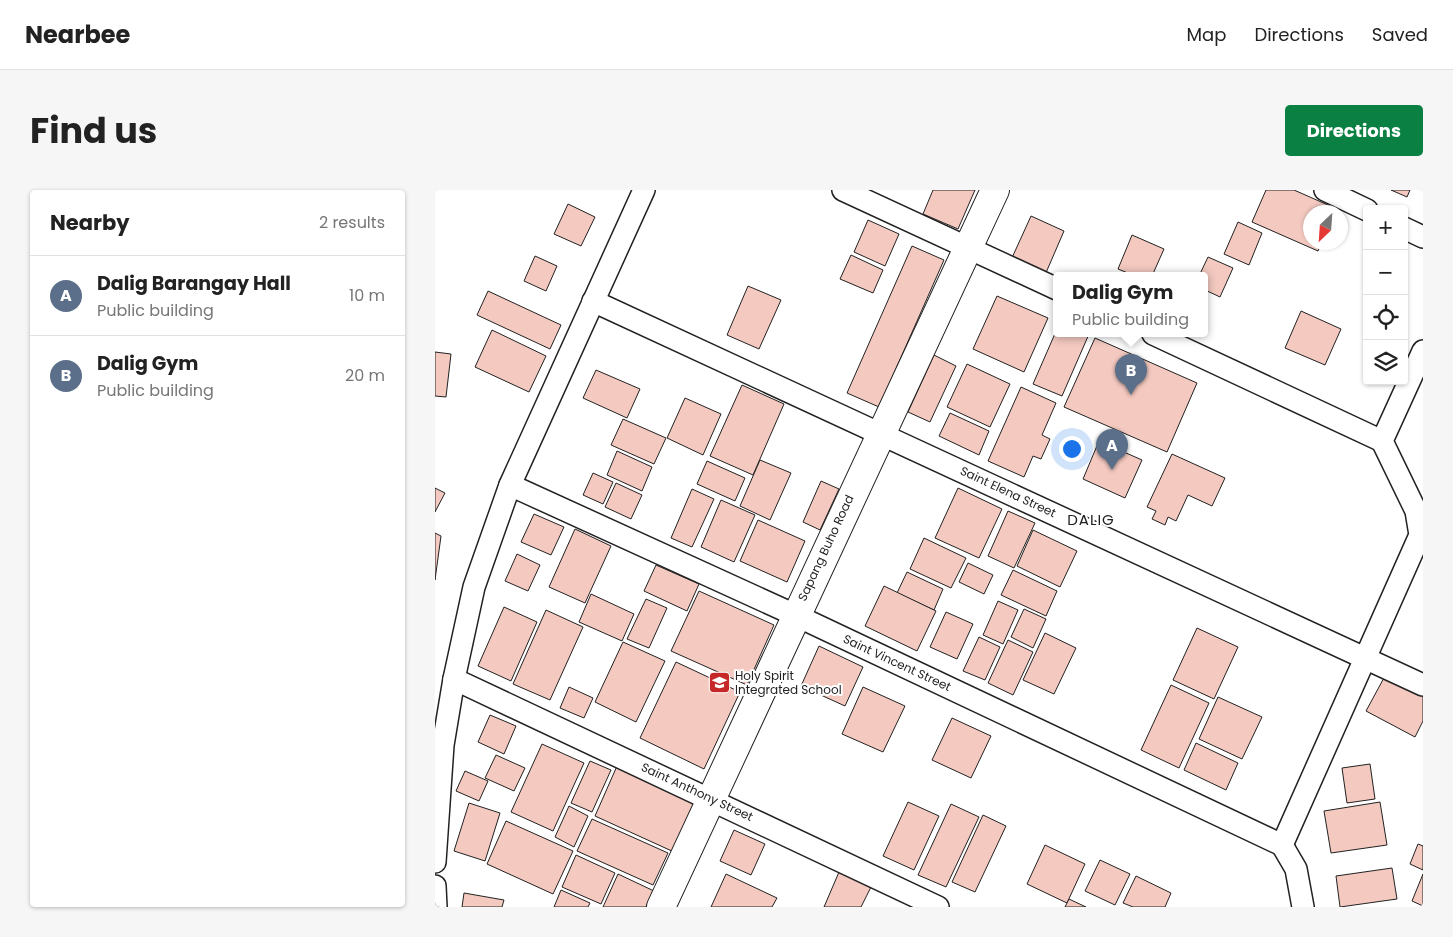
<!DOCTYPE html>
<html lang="en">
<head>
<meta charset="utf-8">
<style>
  :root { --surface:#fff; --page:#f6f6f6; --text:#222; --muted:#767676; --line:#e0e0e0; --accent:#0b8043 }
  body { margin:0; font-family:Poppins,sans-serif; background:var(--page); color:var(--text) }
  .controls { position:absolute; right:15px; top:15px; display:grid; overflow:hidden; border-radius:5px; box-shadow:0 1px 4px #0004 }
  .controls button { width:45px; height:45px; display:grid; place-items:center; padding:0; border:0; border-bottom:1px solid var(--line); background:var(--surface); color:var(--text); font:25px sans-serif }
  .compass { position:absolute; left:868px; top:15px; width:45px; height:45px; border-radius:50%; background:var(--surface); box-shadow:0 1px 4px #0004; rotate:205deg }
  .you { position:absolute; left:636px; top:258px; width:18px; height:18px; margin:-12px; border:4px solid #fff; border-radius:50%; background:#1a73e8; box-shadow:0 0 0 8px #1a73e833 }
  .badge { display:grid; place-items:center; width:32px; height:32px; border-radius:50%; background:var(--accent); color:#fff; font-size:16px; font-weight:700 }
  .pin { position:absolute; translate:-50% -41px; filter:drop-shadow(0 1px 2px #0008) }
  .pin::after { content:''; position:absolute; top:26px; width:18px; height:15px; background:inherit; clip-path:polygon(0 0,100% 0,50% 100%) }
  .popup { position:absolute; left:618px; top:82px; width:155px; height:65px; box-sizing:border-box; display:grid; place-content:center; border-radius:5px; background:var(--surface); filter:drop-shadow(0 1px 4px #0005); font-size:16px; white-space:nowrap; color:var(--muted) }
  .popup b { font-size:19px; color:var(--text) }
  .popup::after { content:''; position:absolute; left:50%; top:100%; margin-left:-10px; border:10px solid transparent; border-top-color:var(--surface) }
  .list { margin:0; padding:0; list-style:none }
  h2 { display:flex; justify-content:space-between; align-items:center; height:65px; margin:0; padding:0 20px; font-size:21px }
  h2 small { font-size:16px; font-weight:400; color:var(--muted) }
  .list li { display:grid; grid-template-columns:32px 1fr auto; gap:15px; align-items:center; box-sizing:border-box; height:80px; padding:0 20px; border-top:1px solid var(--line) }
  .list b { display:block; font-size:19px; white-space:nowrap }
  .list p { margin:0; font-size:16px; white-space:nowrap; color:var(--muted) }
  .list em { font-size:16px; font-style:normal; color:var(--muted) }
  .icon { flex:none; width:28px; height:28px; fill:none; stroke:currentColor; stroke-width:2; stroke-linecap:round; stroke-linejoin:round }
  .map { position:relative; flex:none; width:988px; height:717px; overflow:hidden; border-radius:5px }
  header { display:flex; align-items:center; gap:30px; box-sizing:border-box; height:70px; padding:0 25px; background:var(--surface); border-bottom:1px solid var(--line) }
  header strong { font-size:24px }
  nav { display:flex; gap:28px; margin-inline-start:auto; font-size:18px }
  .intro { display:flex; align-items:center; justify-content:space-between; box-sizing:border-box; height:120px; padding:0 30px }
  h1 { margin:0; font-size:35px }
  .button { padding:12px 22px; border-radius:5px; background:var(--accent); color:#fff; font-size:18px; font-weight:700 }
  main { display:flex; gap:30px; padding:0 30px }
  aside { flex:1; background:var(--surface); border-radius:5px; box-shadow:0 1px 4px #0004 }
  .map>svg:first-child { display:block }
</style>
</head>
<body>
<header>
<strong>Nearbee</strong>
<nav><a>Map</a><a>Directions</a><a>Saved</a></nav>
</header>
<div class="intro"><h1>Find us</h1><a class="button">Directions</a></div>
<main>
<aside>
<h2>Nearby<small>2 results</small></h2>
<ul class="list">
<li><span class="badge" style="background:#5c6f8a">A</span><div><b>Dalig Barangay Hall</b><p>Public building</p></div><em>10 m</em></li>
<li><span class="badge" style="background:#5c6f8a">B</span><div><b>Dalig Gym</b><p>Public building</p></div><em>20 m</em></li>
</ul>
</aside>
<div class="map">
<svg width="988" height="717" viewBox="0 0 988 717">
  <rect width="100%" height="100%" fill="#fff"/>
  <g fill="#f3c9c0" stroke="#222">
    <polygon points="498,0 540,0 523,39 488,24"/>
    <polygon points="831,0 859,0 902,19 900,22 876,22 876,52 887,52 883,61 817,32"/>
    <polygon points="956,0 975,0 972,7"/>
    <polygon points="133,14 160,27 146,56 119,44"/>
    <polygon points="596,26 629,41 610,85 576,70"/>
    <polygon points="433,30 464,44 450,76 419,62"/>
    <polygon points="803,32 827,43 814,75 789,64"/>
    <polygon points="697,45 729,59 717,86 700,86 683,79"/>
    <polygon points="477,56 509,70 444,217 412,203"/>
    <polygon points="416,65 448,80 438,103 405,89"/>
    <polygon points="100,66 122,76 111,101 89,91"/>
    <polygon points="773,67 798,78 785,107 770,100 770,86 764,86"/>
    <polygon points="313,96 346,110 324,159 292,145"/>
    <polygon points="53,101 126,135 115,159 42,125"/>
    <polygon points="562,106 613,128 589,182 538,159"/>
    <polygon points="866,121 906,139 890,175 850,158"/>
    <polygon points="622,139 622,144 654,144 627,206 598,194"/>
    <polygon points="57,140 111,166 94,202 40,177"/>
    <polygon points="660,148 762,193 732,262 629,217"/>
    <polygon points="0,162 16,164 11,207 0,206"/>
    <polygon points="499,165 521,176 495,232 473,222"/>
    <polygon points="532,174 575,194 555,237 512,217"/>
    <polygon points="161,180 205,199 192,228 148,208"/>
    <polygon points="307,195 349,214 318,285 275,266"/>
    <polygon points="586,197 621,213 607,245 615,249 606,269 598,266 589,287 553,271"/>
    <polygon points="250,208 286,224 268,265 232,248"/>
    <polygon points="515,223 554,241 544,265 504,246"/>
    <polygon points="188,229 231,248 219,274 176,255"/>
    <polygon points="664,251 707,270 690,308 648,289"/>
    <polygon points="182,261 217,277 207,301 172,285"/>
    <polygon points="737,264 790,288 777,316 753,305 741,331 733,327 730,335 717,329 721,321 712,317"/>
    <polygon points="325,270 356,283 335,330 305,316"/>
    <polygon points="272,271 310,288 300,311 262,294"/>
    <polygon points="158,283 178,292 168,314 148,305"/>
    <polygon points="386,291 404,299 385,340 368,332"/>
    <polygon points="181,293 207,305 196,329 170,317"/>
    <polygon points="0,298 10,303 0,322"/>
    <polygon points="523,298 567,319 544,368 500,348"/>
    <polygon points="257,299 279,309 257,357 236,348"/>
    <polygon points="286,310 320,325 299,372 266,357"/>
    <polygon points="573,321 600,333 579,378 553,366"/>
    <polygon points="99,324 129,337 116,365 86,352"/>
    <polygon points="323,330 370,351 352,392 305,371"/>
    <polygon points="140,339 176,356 150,413 114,397"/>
    <polygon points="598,340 642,361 625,397 582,376"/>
    <polygon points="0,343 6,346 0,390"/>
    <polygon points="489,348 531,368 516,398 475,379"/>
    <polygon points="82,364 105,375 93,401 70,391"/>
    <polygon points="533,373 558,385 549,404 524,392"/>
    <polygon points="221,375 264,394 252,421 209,401"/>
    <polygon points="578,380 622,401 611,426 566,405"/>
    <polygon points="472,382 508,399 499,420 462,403"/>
    <polygon points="449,396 501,421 482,461 430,436"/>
    <polygon points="264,401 339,435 312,495 236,461"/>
    <polygon points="156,404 199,424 187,451 144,432"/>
    <polygon points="211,409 232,418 214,458 192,449"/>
    <polygon points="563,411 583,420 568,454 548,445"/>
    <polygon points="69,417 102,432 76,491 43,476"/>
    <polygon points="589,419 611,429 598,458 576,447"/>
    <polygon points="111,420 148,437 115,510 78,494"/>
    <polygon points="511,422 538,434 522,469 495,457"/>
    <polygon points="762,438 803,457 779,509 738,490"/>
    <polygon points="610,443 641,458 619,504 588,490"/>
    <polygon points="544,447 565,457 550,490 528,481"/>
    <polygon points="573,450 598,462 578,505 553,493"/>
    <polygon points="188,452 230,471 201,532 160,512"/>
    <polygon points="384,456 428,477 410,516 366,496"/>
    <polygon points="241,472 305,502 269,579 205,548"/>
    <polygon points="950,486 988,506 988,531 980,547 931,521"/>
    <polygon points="736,495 774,513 744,578 706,560"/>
    <polygon points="134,497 158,508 149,528 125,518"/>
    <polygon points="428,497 470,516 448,562 407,544"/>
    <polygon points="783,507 827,527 807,569 764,549"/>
    <polygon points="55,525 81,536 69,564 43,552"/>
    <polygon points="517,528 556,546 536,588 497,570"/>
    <polygon points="761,553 803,573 791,600 749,580"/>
    <polygon points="107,554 149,573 118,641 76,622"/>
    <polygon points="61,565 90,578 79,601 50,588"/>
    <polygon points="155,571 176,580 157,622 136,613"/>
    <polygon points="935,574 940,609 912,613 907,578"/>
    <polygon points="182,576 261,612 239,662 160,626"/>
    <polygon points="30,581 53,591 44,611 21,601"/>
    <polygon points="473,612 504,626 479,680 448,666"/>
    <polygon points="945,612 952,655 896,663 889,621"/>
    <polygon points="34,613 65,623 50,671 19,661"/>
    <polygon points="516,614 544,627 511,697 483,685"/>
    <polygon points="134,616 153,626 139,657 120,647"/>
    <polygon points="548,625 571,636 540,702 517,692"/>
    <polygon points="157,629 233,663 218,695 142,661"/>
    <polygon points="71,631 138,661 118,704 52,674"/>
    <polygon points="299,640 330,654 316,685 285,671"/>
    <polygon points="983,654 988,656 988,680 975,674"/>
    <polygon points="610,655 650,674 632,713 592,694"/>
    <polygon points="141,665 180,683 166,714 127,697"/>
    <polygon points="665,670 695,684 680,715 650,701"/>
    <polygon points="957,678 962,709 905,717 901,686"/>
    <polygon points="404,682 436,697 426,717 389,717"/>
    <polygon points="183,684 219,701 211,717 168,717"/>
    <polygon points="291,684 342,708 337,717 276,717"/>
    <polygon points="988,684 988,716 977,711"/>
    <polygon points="701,686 736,703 730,717 698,717 688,713"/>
    <polygon points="126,700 155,713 153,717 119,717"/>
    <polygon points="29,703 69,710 67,717 27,717"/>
    <polygon points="634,709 651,717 630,717"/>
  </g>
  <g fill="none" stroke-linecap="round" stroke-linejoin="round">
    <defs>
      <g id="minor">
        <polyline points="408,0 622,99"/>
        <polyline points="890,0 932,20"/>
        <polyline points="969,38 988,47"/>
        <polyline points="158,111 988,495"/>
        <polyline points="718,144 947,251"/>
        <polyline points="75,295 360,425 847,655"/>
        <polyline points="19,489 503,717"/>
        <polyline points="847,655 985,345 981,321 947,251 988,161"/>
        <polyline points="847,655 861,679 868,717"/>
        <polyline points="0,672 8,555 19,489 39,397 75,295 209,0"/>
        <polyline points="0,696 1,717"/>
      </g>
      <polyline id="tertiary" points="226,717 560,0"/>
    </defs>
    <use href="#minor" stroke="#222" stroke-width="24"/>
    <use href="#tertiary" stroke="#222" stroke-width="30"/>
    <use href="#minor" stroke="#fff" stroke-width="21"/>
    <use href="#tertiary" stroke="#fff" stroke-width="28"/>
  </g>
  <defs>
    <symbol id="school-square" viewBox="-11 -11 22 22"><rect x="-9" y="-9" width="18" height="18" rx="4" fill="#c62828" stroke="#fff"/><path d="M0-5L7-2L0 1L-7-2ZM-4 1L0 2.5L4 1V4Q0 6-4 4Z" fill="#fff"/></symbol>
  </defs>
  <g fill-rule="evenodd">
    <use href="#school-square" x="272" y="480" width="25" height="25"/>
  </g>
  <g text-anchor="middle" stroke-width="4" stroke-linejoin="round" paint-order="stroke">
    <g font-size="12" fill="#222" stroke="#fff">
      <text transform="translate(573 302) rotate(25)" y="4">Saint Elena Street</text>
      <text transform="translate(391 358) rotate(-65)" y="4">Sapang Buho Road</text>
      <text transform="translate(462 473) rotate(25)" y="4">Saint Vincent Street</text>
      <text transform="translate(262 602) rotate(25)" y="4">Saint Anthony Street</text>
    </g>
    <g font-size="12" fill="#222" stroke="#fff" text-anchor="start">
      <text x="300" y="490">Holy Spirit<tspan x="300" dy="14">Integrated School</tspan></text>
    </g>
    <g font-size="15" letter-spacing="1" fill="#222" stroke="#fff">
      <text x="656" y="335">DALIG</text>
    </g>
  </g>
</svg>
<div class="controls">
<button>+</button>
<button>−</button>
<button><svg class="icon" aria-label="locate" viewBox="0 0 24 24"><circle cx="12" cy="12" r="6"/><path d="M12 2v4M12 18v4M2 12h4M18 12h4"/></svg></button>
<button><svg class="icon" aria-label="layers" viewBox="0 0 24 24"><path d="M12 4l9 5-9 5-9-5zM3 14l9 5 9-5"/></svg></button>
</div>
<svg class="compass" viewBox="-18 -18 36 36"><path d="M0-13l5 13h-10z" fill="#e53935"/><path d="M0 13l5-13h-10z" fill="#767676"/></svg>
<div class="you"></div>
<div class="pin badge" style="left:677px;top:280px;background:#5c6f8a">A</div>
<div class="pin badge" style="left:696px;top:205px;background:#5c6f8a">B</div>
<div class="popup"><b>Dalig Gym</b>Public building</div>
</div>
</main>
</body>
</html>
